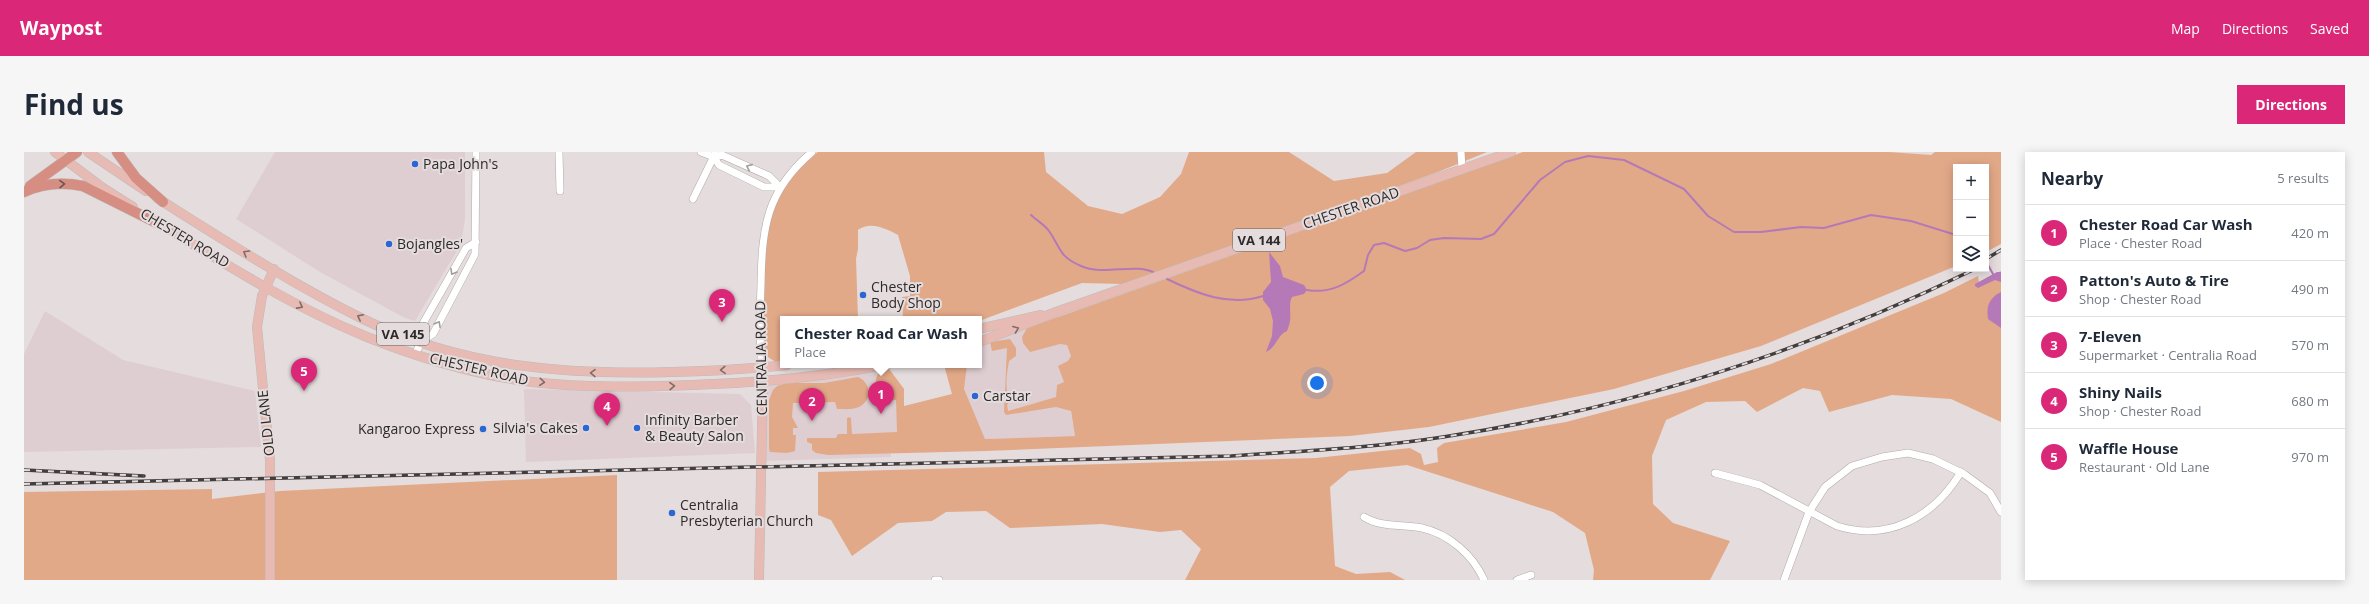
<!DOCTYPE html>
<html lang="en">
<head>
<meta charset="utf-8">
<style>
  :root { --surface:#fff; --page:#f6f6f7; --text:#1f2937; --muted:#747a83; --line:#e0e1e3; --accent:#db2777 }
  body { margin:0; font-family:"Open Sans",sans-serif; background:var(--page); color:var(--text) }
  .controls { position:absolute; right:12px; top:12px; display:grid; overflow:hidden; border-radius:0px; box-shadow:0 2px 10px #0003 }
  .controls button { width:36px; height:36px; display:grid; place-items:center; padding:0; border:0; border-bottom:1px solid var(--line); background:var(--surface); color:var(--text); font:20px sans-serif }
  .you { position:absolute; left:1293px; top:231px; width:14px; height:14px; margin:-10px; border:3px solid #fff; border-radius:50%; background:#1a73e8; box-shadow:0 0 0 6px #1a73e833 }
  .badge { display:grid; place-items:center; width:26px; height:26px; border-radius:50%; background:var(--accent); color:#fff; font-size:13px; font-weight:700 }
  .pin { position:absolute; translate:-50% -33px; filter:drop-shadow(0 1px 2px #0008) }
  .pin::after { content:''; position:absolute; top:21px; width:14px; height:12px; background:inherit; clip-path:polygon(0 0,100% 0,50% 100%) }
  .popup { position:absolute; left:756px; top:164px; width:202px; height:52px; box-sizing:border-box; display:grid; place-content:center; border-radius:0px; background:var(--surface); filter:drop-shadow(0 1px 3px #0005); font-size:13px; white-space:nowrap; color:var(--muted) }
  .popup b { font-size:15px; color:var(--text) }
  .popup::after { content:''; position:absolute; left:50%; top:100%; margin-left:-8px; border:8px solid transparent; border-top-color:var(--surface) }
  .list { margin:0; padding:0; list-style:none }
  h2 { display:flex; justify-content:space-between; align-items:center; height:52px; margin:0; padding:0 16px; font-size:17px }
  h2 small { font-size:13px; font-weight:400; color:var(--muted) }
  .list li { display:grid; grid-template-columns:26px 1fr auto; gap:12px; align-items:center; box-sizing:border-box; height:56px; padding:0 16px; border-top:1px solid var(--line) }
  .list b { display:block; font-size:15px; white-space:nowrap }
  .list p { margin:0; font-size:13px; white-space:nowrap; color:var(--muted) }
  .list em { font-size:13px; font-style:normal; color:var(--muted) }
  .icon { flex:none; width:22px; height:22px; fill:none; stroke:currentColor; stroke-width:2; stroke-linecap:round; stroke-linejoin:round }
  .map { position:relative; flex:none; width:1977px; height:428px; overflow:hidden; border-radius:0px }
  header { display:flex; align-items:center; gap:24px; box-sizing:border-box; height:56px; padding:0 20px; background:var(--accent); color:#fff }
  header strong { font-size:19px }
  nav { display:flex; gap:22px; margin-inline-start:auto; font-size:14px }
  .intro { display:flex; align-items:center; justify-content:space-between; box-sizing:border-box; height:96px; padding:0 24px }
  h1 { margin:0; font-size:28px }
  .button { padding:10px 18px; border-radius:0px; background:var(--accent); color:#fff; font-size:14px; font-weight:700 }
  main { display:flex; gap:24px; padding:0 24px }
  aside { flex:1; background:var(--surface); border-radius:0px; box-shadow:0 2px 10px #0003 }
  .map>svg:first-child { display:block }
</style>
</head>
<body>
<header>
<strong>Waypost</strong>
<nav><a>Map</a><a>Directions</a><a>Saved</a></nav>
</header>
<div class="intro"><h1>Find us</h1><a class="button">Directions</a></div>
<main>
<div class="map">
<svg width="1977" height="428" viewBox="0 0 1977 428">
  <rect width="100%" height="100%" fill="#e5dcdd"/>
  <g fill="#dfced1">
    <polygon points="251,0 441,0 441,67 437,92 391,169 379,165 296,120 212,67"/>
    <polygon points="21,159 99,208 231,239 237,295 0,300 0,202"/>
    <polygon points="1032,161 1049,207 1043,239 1051,284 961,287 944,249 937,245 934,213 955,213 955,190"/>
    <polygon points="865,213 866,218 880,237 874,262 873,280 867,291 867,305 738,309 739,229"/>
    <polygon points="500,237 716,242 727,253 731,301 502,310"/>
  </g>
  <g fill="#e2a988">
    <path d="M794 0H1020L1022 20 1064 54 1098 62 1136 45 1157 22 1165 0H1265L1310 29 1363 21 1392 0H1463L1414 20 1194 100 1099 132 1058 131 955 169 879 167 878 145 886 144V124L874 83C861 76 846 69 834 78V97L832 107 834 167H759V210L750 209 744 205 741 199C739 151 732 85 755 42 764 25 779 12 794 0Z"/>
    <path d="M1499 0H1865L1907 3 1911 0H1977V92L1962 100V15H1932V114L1737 194 1590 237 1405 275 1326 284 962 299 804 303 792 301 788 298V292L783 290V286H812L814 282H823V266L825 265 827 266 828 282 873 280 872 248H864L856 244C849 233 850 217 865 217L880 237V254L928 242 920 213H943L940 237 961 287 1051 284 1047 259 1032 255 982 263 980 260 983 196 968 199 966 190 986 187 992 196V204L985 209C983 221 980 237 986 249L983 253 984 259 1032 245 1033 233 1040 230 1034 214 1044 209 1047 204 1043 193 1036 192 1006 200 999 191 998 185 1003 176Z"/>
    <polygon points="1977,119 1977,270 1927,247 1868,243 1805,260 1796,239 1779,236 1733,260 1721,249 1682,250 1642,268 1628,304 1629,352 1649,371 1706,389 1686,428 1569,428 1570,418 1561,381 1529,360 1383,313 1325,319 1306,335 1311,414 1332,422 1366,420 1381,428 1161,428 1177,397 1157,378 1136,380 1078,372 986,376 962,359 922,360 908,369 874,371 828,404 807,368 794,363 794,320 1292,306 1386,296 1397,302 1400,313 1414,310 1413,296 1420,291 1542,270 1660,239 1747,212 1920,141 1954,124 1955,130"/>
    <path d="M834 225C848 231 848 249 835 255 829 258 820 257 813 257L811 250 769 251 768 265 774 276H769V283H772L771 299 763 301 746 300 745 297V248L749 238 753 234 763 231H800Z"/>
    <polygon points="593,323 593,428 0,428 0,340 188,337 188,347 256,339"/>
  </g>
  <g fill="#b579b7">
    <path d="M1245 100 1256 114 1259 125 1280 133 1283 138 1280 142 1268 145C1263 155 1270 164 1263 179 1253 183 1253 195 1242 200L1248 184 1249 169 1246 157 1239 148V140L1247 130Z"/>
    <polygon points="1973,120 1977,120 1977,130 1971,128 1954,136 1951,134 1951,132"/>
    <path d="M1977 140V176L1964 167C1962 154 1965 146 1977 140Z"/>
  </g>
  <g fill="none" stroke-linecap="round" stroke-linejoin="round">
    <g stroke="#b579b7" stroke-width="2">
      <path d="M1007 63C1012 68 1021 73 1025 79 1037 96 1034 104 1057 114 1079 124 1110 111 1129 120"/>
      <polyline points="1963,111 1969,122"/>
      <path d="M1143 127C1174 142 1206 155 1239 144"/>
      <path d="M1283 138C1306 142 1322 132 1340 119L1344 103 1350 93 1360 91 1381 99 1393 96 1406 88 1420 86 1457 87 1470 82 1516 28 1541 10 1564 4 1600 8 1660 37 1684 64 1710 80H1737L1777 75 1800 76 1847 63 1887 69 1932 83"/>
    </g>
    <defs>
      <g id="minor">
        <polyline points="535,0 536,39"/>
        <polyline points="677,0 690,5 698,3 745,24 756,35"/>
        <polyline points="1437,0 1438,17"/>
        <polyline points="690,5 695,13 740,35 756,35"/>
        <polyline points="669,47 691,2"/>
        <polyline points="398,189 397,175 442,96 452,90"/>
        <polyline points="391,202 398,189 409,182 451,102 452,0"/>
        <path d="M738 215C735 188 736 160 737 133 738 76 742 39 788 0"/>
        <path d="M1691 321 1736 333 1813 374C1864 390 1910 365 1937 320"/>
        <path d="M1340 365C1358 376 1378 372 1398 376 1425 382 1449 403 1460 428"/>
        <polyline points="911,428 915,428"/>
        <polyline points="1493,428 1507,423"/>
        <polyline points="1760,428 1785,360 1801,335 1828,314 1858,305 1884,301 1909,307 1940,322 1966,341 1977,360"/>
      </g>
      <g id="major">
        <polyline points="31,0 79,36 109,55"/>
        <polyline points="64,0 122,39"/>
        <path d="M133 46C200 88 268 132 339 167 437 215 541 223 648 220 686 219 725 217 763 213"/>
        <path d="M140 74C205 115 272 156 343 185 396 206 452 223 508 230 561 236 614 235 668 233 732 231 797 225 860 213"/>
        <polyline points="955,177 1017,163"/>
        <polyline points="955,190 1032,160 1487,0"/>
        <polyline points="246,428 246,308 233,175 238,144 250,117"/>
        <polyline points="735,428 739,225"/>
      </g>
      <g id="highway">
        <polyline points="93,0 112,26 139,50"/>
        <polyline points="6,34 53,0"/>
        <path d="M0 40C19 31 39 30 59 34L145 77"/>
      </g>
    </defs>
    <use href="#minor" stroke="#b2aaab" stroke-width="8"/>
    <use href="#major" stroke="#bcbbbb" stroke-width="10"/>
    <use href="#highway" stroke="#bcbbbb" stroke-width="11"/>
    <use href="#minor" stroke="#fff" stroke-width="7"/>
    <use href="#major" stroke="#e7bbb4" stroke-width="9"/>
    <use href="#highway" stroke="#d78e82" stroke-width="10"/>
    <defs>
      <g id="rail">
        <polyline points="1962,107 1977,98"/>
        <polyline points="0,318 120,324"/>
        <path d="M0 332 1207 304C1278 299 1349 296 1419 285 1604 257 1783 199 1951 117"/>
      </g>
    </defs>
    <use href="#rail" stroke="#423e3e" stroke-width="3.5"/>
    <use href="#rail" stroke="#e5dcdd" stroke-width="2" stroke-dasharray="6" stroke-linecap="butt"/>
  </g>
  <defs><path id="oneway-chevron" d="M-2-3.5L2.5 0L-2 3.5" fill="none" stroke-width="1.6" stroke-linecap="round" stroke-linejoin="round"/></defs>
  <g stroke="#a09f9f">
    <use href="#oneway-chevron" transform="translate(725 15) rotate(-156)"/>
    <use href="#oneway-chevron" transform="translate(429 120) rotate(120)"/>
    <use href="#oneway-chevron" transform="translate(414 172) rotate(-61)"/>
  </g>
  <use stroke="#71524d" href="#oneway-chevron" transform="translate(38 32) rotate(-1)"/>
  <g stroke="#816b68">
    <use href="#oneway-chevron" transform="translate(222 101) rotate(-149)"/>
    <use href="#oneway-chevron" transform="translate(276 154) rotate(28)"/>
    <use href="#oneway-chevron" transform="translate(336 165) rotate(-153)"/>
    <use href="#oneway-chevron" transform="translate(992 177) rotate(-21)"/>
    <use href="#oneway-chevron" transform="translate(699 218) rotate(177)"/>
    <use href="#oneway-chevron" transform="translate(569 221) rotate(-179)"/>
    <use href="#oneway-chevron" transform="translate(518 230) rotate(5)"/>
    <use href="#oneway-chevron" transform="translate(648 234) rotate(-2)"/>
  </g>
  <g fill="#2c66d4" stroke="#e5dcdd" stroke-width="1.5">
    <circle cx="391" cy="12" r="4"/>
    <circle cx="365" cy="92" r="4"/>
    <circle cx="839" cy="143" r="4"/>
    <circle cx="951" cy="244" r="4"/>
    <circle cx="562" cy="276" r="4"/>
    <circle cx="613" cy="276" r="4"/>
    <circle cx="459" cy="277" r="4"/>
    <circle cx="648" cy="361" r="4"/>
  </g>
  <g text-anchor="middle" stroke-width="4" stroke-linejoin="round" paint-order="stroke">
    <g fill="#e5dcdd" stroke="#645f60" stroke-width="1">
      <rect x="1209" y="77" width="52" height="22" rx="3"/>
      <rect x="353" y="171" width="52" height="22" rx="3"/>
    </g>
    <g font-size="13" font-weight="bold" fill="#2d2a2a">
      <text x="1235" y="93">VA 144</text>
      <text x="379" y="187">VA 145</text>
    </g>
    <g font-size="14" fill="#2d2a2a" stroke="#e5dcdd" text-anchor="start">
      <text x="399" y="17">Papa John's</text>
      <text x="373" y="97">Bojangles'</text>
      <text x="847" y="140">Chester<tspan x="847" dy="16">Body Shop</tspan></text>
      <text x="959" y="249">Carstar</text>
      <text x="621" y="273">Infinity Barber<tspan x="621" dy="16">&amp; Beauty Salon</tspan></text>
      <text x="554" y="281" text-anchor="end">Silvia's Cakes</text>
      <text x="451" y="282" text-anchor="end">Kangaroo Express</text>
      <text x="656" y="358">Centralia<tspan x="656" dy="16">Presbyterian Church</tspan></text>
    </g>
    <g font-size="14" fill="#2d2a2a" stroke="#e5dcdd">
      <text transform="translate(1327 56) rotate(-19)" y="5">CHESTER ROAD</text>
      <text transform="translate(161 86) rotate(31)" y="5">CHESTER ROAD</text>
      <text transform="translate(737 206) rotate(-91)" y="5">CENTRALIA ROAD</text>
      <text transform="translate(455 217) rotate(13)" y="5">CHESTER ROAD</text>
      <text transform="translate(242 271) rotate(-96)" y="5">OLD LANE</text>
    </g>
  </g>
</svg>
<div class="controls">
<button>+</button>
<button>−</button>
<button><svg class="icon" aria-label="layers" viewBox="0 0 24 24"><path d="M12 4l9 5-9 5-9-5zM3 14l9 5 9-5"/></svg></button>
</div>
<div class="you"></div>
<div class="pin badge" style="left:857px;top:262px">1</div>
<div class="popup"><b>Chester Road Car Wash</b>Place</div>
<div class="pin badge" style="left:788px;top:269px">2</div>
<div class="pin badge" style="left:698px;top:170px">3</div>
<div class="pin badge" style="left:583px;top:274px">4</div>
<div class="pin badge" style="left:280px;top:239px">5</div>
</div>
<aside>
<h2>Nearby<small>5 results</small></h2>
<ul class="list">
<li><span class="badge">1</span><div><b>Chester Road Car Wash</b><p>Place · Chester Road</p></div><em>420 m</em></li>
<li><span class="badge">2</span><div><b>Patton's Auto &amp; Tire</b><p>Shop · Chester Road</p></div><em>490 m</em></li>
<li><span class="badge">3</span><div><b>7-Eleven</b><p>Supermarket · Centralia Road</p></div><em>570 m</em></li>
<li><span class="badge">4</span><div><b>Shiny Nails</b><p>Shop · Chester Road</p></div><em>680 m</em></li>
<li><span class="badge">5</span><div><b>Waffle House</b><p>Restaurant · Old Lane</p></div><em>970 m</em></li>
</ul>
</aside>
</main>
</body>
</html>
